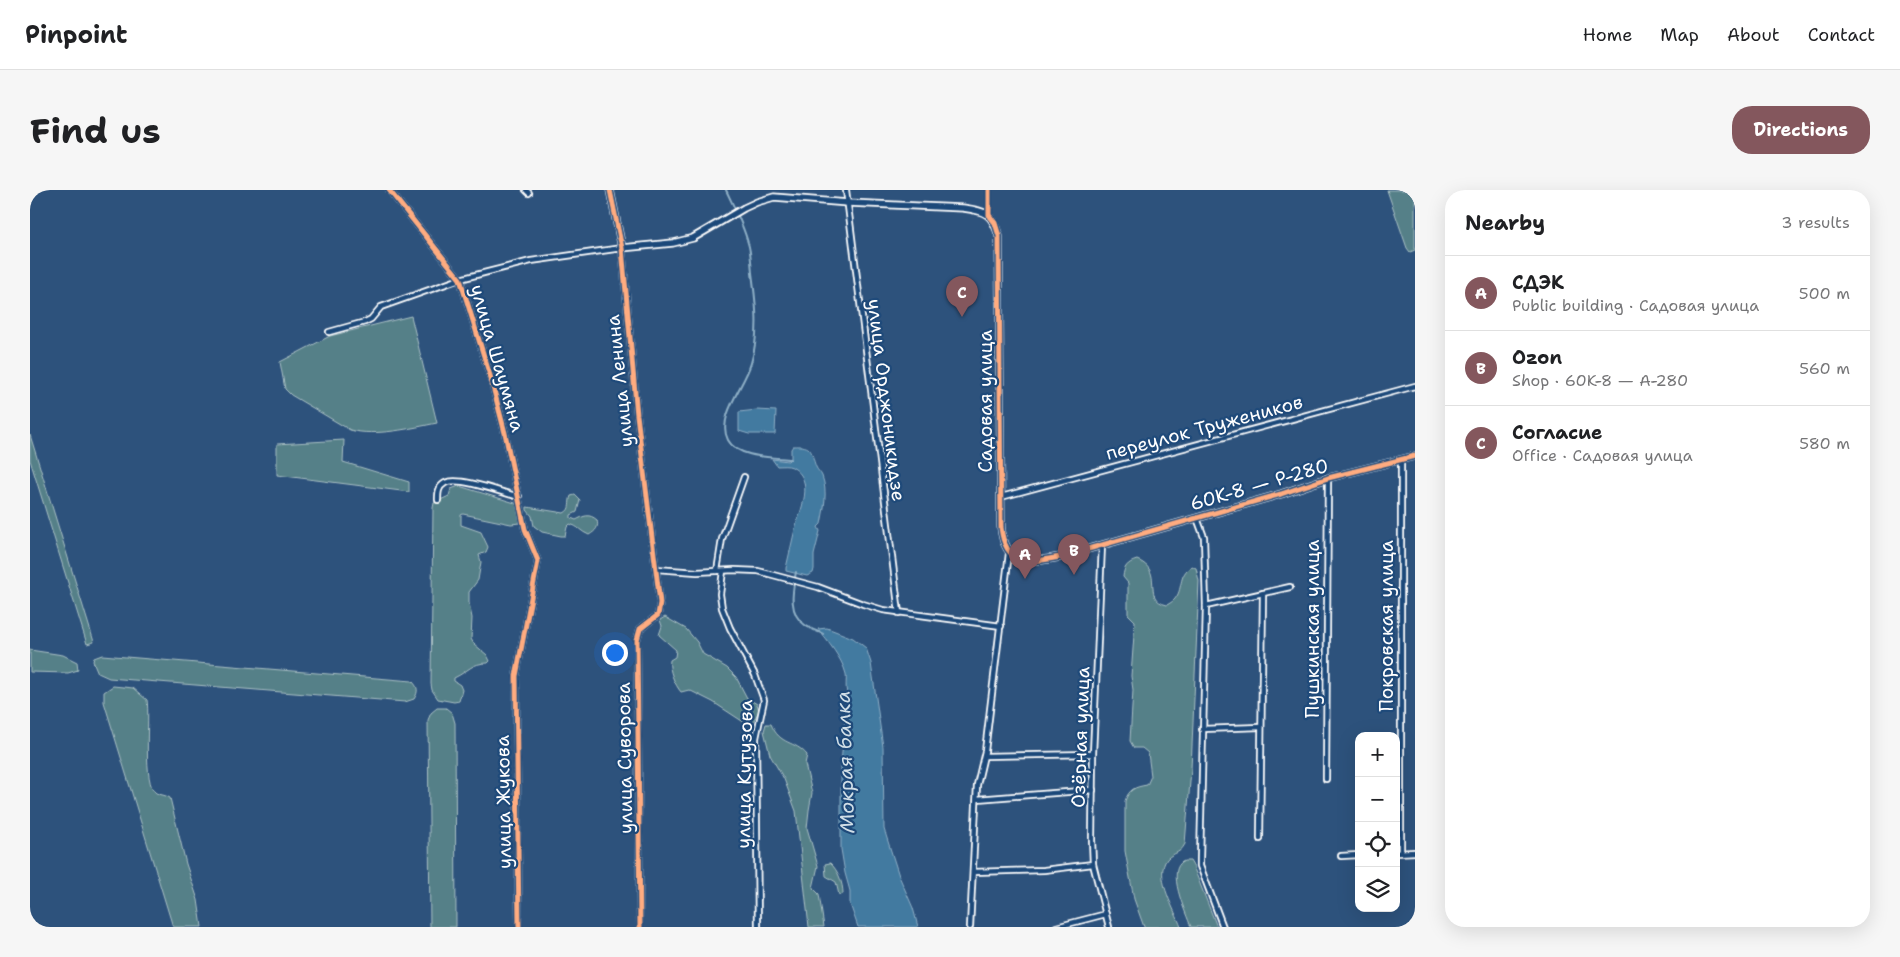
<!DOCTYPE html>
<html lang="en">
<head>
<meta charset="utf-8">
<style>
  :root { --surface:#fff; --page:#f6f6f6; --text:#202124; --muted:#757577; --line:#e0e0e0; --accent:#84575d }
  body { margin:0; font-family:"Shantell Sans",sans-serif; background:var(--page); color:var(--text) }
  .controls { position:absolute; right:15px; bottom:15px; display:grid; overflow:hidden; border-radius:10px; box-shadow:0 5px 20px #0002 }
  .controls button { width:45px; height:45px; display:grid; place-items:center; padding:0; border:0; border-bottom:1px solid var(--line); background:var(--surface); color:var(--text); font:25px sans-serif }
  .you { position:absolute; left:584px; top:462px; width:18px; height:18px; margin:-12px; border:4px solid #fff; border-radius:50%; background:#1a73e8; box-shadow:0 0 0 8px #1a73e833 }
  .badge { display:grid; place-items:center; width:32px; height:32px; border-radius:50%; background:var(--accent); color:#fff; font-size:16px; font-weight:700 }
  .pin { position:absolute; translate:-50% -41px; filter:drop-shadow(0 1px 2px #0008) }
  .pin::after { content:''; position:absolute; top:26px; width:18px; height:15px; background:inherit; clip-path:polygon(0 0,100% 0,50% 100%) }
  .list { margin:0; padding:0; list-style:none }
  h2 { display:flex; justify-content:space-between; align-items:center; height:65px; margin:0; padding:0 20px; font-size:21px }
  h2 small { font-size:16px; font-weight:400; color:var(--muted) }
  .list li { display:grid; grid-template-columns:32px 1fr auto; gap:15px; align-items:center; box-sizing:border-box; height:75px; padding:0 20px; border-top:1px solid var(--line) }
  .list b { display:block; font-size:19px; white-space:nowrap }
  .list p { margin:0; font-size:16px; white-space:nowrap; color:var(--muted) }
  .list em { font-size:16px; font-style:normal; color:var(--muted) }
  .icon { flex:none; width:28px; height:28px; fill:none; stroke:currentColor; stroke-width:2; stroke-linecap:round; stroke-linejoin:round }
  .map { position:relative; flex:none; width:1385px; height:737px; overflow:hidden; border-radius:20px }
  header { display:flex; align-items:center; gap:30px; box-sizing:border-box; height:70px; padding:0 25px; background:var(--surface); border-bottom:1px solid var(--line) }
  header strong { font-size:24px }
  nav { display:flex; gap:28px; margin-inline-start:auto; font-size:18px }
  .intro { display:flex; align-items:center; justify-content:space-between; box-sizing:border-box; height:120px; padding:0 30px }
  h1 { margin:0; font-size:35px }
  .button { padding:12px 22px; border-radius:20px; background:var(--accent); color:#fff; font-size:18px; font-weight:700 }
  main { display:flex; gap:30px; padding:0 30px }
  aside { flex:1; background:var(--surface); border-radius:20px; box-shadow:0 5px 20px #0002 }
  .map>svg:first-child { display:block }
</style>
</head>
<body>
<header>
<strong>Pinpoint</strong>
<nav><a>Home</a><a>Map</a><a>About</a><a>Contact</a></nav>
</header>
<div class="intro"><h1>Find us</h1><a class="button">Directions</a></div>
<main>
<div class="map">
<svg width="1385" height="737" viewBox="0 0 1385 737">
  <rect width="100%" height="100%" fill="#2d527c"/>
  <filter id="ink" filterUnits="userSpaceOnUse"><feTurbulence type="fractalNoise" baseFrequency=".02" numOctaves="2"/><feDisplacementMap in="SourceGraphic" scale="10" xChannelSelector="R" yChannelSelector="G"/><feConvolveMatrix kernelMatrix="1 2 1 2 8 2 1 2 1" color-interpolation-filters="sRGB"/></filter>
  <g filter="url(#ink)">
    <g fill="#558088" stroke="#aac0c4">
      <polygon points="1357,0 1385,0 1385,60 1380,62 1377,58"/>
      <path d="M381 126 407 233C382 238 345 247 320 240L261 205 255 199 250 172 300 146Z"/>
      <polygon points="0,245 64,452 57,454 0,270"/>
      <polygon points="314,250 313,272 379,292 379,302 247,285 247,254"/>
      <path d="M429 296 485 313C489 318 491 326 490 333L481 334 433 324 431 325V335L451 342 458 357 456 362 449 365 451 372 448 390 439 402V413L442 428 441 449 444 454 457 465 460 471 458 473C441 473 439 481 424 488V491L430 495 432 500 429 511 424 512 408 509 402 500 401 494 403 318 404 313 419 306 421 299Z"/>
      <path d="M545 305 550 310 547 322 541 325V328L546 330C554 326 559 323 567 330 569 337 566 341 559 345 551 342 548 336 540 334L537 337 535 346H531L512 342 504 336 502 326 497 320V317L534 323C542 319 538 313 541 306Z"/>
      <path d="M1107 370C1136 381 1110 409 1137 415 1140 413 1142 412 1144 410 1154 400 1147 385 1162 376L1166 378 1169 391 1161 579 1155 654C1149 666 1140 662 1135 672 1126 690 1145 720 1151 737H1114L1104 709 1095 661V611C1099 599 1105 597 1117 595L1121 586 1118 563 1112 558H1104L1100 551 1103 500 1101 486 1105 431 1098 424V393L1093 387C1094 377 1097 373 1107 370Z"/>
      <path d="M635 427 656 439 667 452 673 464 697 478 706 487 717 508 727 514 728 517 729 521 722 534 712 531 683 512 659 500 651 502C645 495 638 479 640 470L645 467 646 460 629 445 632 436 630 430Z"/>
      <polygon points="0,460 33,465 47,472 48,480 38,483 0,482"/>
      <path d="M72 465 382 491C388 497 389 501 384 509L375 512 79 488 68 483 63 471 64 468Z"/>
      <path d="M83 496 103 498 117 510C120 528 112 594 126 603 130 605 136 605 140 608L156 674 168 710 172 737H143L74 512V502Z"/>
      <polygon points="407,518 416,518 422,523 425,533 426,737 400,737 398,530 401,523"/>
      <path d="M736 534H741C750 556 765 550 777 565L775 574 782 603 779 620 777 638 788 676 783 698 789 704 794 737H779L766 621 754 589 740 565 734 541Z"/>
      <path d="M1154 671H1160L1163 676 1187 737H1161C1156 723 1135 679 1154 671Z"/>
      <path d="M800 673C808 680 813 693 813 704L809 705 806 692 796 686 795 674Z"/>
    </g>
    <g fill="#437aa0" stroke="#8eafc6">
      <polygon points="727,220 746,221 745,244 719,244 709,241 709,222"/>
      <path d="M763 256C784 255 780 261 786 277 787 280 791 283 792 286 798 302 794 318 791 334L788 337 790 341 784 365V379L783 383 777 386 756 381V378C759 365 762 352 765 339 770 321 786 290 762 277 758 275 752 276 747 276L742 269 758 271 761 268V259Z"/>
      <path d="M797 438 823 448 836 458 841 473 853 557 854 639 869 686 883 718 888 737H828L820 714V701L815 683 811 659V574L817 504C815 496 817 490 816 484 812 468 798 452 788 439Z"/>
    </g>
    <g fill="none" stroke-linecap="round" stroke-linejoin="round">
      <g stroke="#8eafc6" stroke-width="2">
        <path d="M696 0C704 17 713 34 718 53 721 62 721 73 722 83 726 113 730 143 721 173 715 195 686 227 698 250 707 268 743 267 761 269"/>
        <path d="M766 382C763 399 757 423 775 435 780 439 787 441 793 444"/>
      </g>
      <defs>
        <g id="minor">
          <polyline points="359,0 430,89 461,189 475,243 495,339 508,371 486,486 489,737"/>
          <polyline points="496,0 499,3"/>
          <polyline points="816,0 869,423"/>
          <polyline points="959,0 959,25"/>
          <polyline points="299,142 335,132 341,129 351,117 430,89 501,71 592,58 607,225 630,413 628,425 610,439 607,450 610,737"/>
          <polyline points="1371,270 1371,662"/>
          <polyline points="971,307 1385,196"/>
          <path d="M408 310C408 303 408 297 415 293 430 286 473 303 489 307"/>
          <polyline points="1167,328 1174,347 1176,416 1170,669 1170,676 1193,737"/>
          <polyline points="1072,355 1063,564 1062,650 1063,674 1079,737"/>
          <polyline points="626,379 667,382 704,380 728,381 788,397 833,414 853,420 971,436"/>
          <polyline points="687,381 692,349 714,287"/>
          <polyline points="693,381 690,404 692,418 700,438 725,485 734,510 726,548 728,737"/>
          <polyline points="1176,416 1260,397"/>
          <polyline points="1172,539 1231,537"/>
          <polyline points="954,566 1063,564"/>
          <polyline points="1296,589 1298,288"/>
          <polyline points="947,609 1063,600"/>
          <polyline points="1230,649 1233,403"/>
          <polyline points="1366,663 1385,662"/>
          <polyline points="1311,666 1329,665"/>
          <polyline points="943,682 1014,680 1063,674"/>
          <polyline points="940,737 947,595 955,561 979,363"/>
          <polyline points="1026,737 1076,724"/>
        </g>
        <path id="tertiary" d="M580 0 592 58 643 53 663 48 714 18 727 12 744 7 818 13 933 18C956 21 962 23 969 46L971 337C975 376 998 373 1030 367L1251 304 1298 288 1385 266"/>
      </defs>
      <use href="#minor" stroke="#fff" stroke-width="8"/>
      <use href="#tertiary" stroke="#fff" stroke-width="9"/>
      <use href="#minor" stroke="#1f4a7a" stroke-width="4.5"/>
      <use href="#tertiary" stroke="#1f4a7a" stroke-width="5.5"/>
      <defs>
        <g id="cycleway">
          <polyline points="359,0 430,89 461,189 475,243 495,339 508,371 486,486 489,737"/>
          <polyline points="580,0 592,58 607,225 630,413 628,425 610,439 607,450 610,737"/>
          <path d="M959 0V25L965 33 969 46 971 337C975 376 998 373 1030 367L1251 304 1298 288 1385 266"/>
        </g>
      </defs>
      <use href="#cycleway" stroke="#1f4a7a" stroke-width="8"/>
      <use href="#cycleway" stroke="#ffac80" stroke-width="5"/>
    </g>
  </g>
  <g text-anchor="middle" stroke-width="4.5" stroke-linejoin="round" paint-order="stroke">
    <g font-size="19" fill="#fff" stroke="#1f4a7a">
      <text transform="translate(468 168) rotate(74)" y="7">улица Шаумяна</text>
      <text transform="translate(589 191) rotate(-96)" y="7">улица Ленина</text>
      <text transform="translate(857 210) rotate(83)" y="7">улица Орджоникидзе</text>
      <text transform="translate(955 211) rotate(-90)" y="7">Садовая улица</text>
      <text transform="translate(1174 237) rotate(-15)" y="7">переулок Тружеников</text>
      <text transform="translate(1229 294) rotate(-16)" y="7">60К-8 — Р-280</text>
      <text transform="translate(1356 436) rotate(-90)" y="7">Покровская улица</text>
      <text transform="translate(1282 439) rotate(-90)" y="7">Пушкинская улица</text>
      <text transform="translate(1050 547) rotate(-88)" y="7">Озёрная улица</text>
      <text transform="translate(594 568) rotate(-91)" y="7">улица Суворова</text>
      <text transform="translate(714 584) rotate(-89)" y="7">улица Кутузова</text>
      <text transform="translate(473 612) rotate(-91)" y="7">улица Жукова</text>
    </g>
    <g font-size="20" font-style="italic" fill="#d0dee7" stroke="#1f4a7a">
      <text transform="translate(815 572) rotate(-92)" y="7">Мокрая балка</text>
    </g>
  </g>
</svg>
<div class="controls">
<button>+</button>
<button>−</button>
<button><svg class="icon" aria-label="locate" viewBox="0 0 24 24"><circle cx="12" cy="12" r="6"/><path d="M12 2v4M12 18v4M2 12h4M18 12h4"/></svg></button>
<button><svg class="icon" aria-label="layers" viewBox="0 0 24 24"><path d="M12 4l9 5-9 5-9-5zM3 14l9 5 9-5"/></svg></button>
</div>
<div class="you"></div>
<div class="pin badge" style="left:995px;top:389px">A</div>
<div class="pin badge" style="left:1044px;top:385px">B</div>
<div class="pin badge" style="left:932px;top:127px">C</div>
</div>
<aside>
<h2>Nearby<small>3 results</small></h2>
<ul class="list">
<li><span class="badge">A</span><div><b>СДЭК</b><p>Public building · Садовая улица</p></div><em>500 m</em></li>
<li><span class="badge">B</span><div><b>Ozon</b><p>Shop · 60К-8 — А-280</p></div><em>560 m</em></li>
<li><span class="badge">C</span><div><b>Согласие</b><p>Office · Садовая улица</p></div><em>580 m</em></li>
</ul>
</aside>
</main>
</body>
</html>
